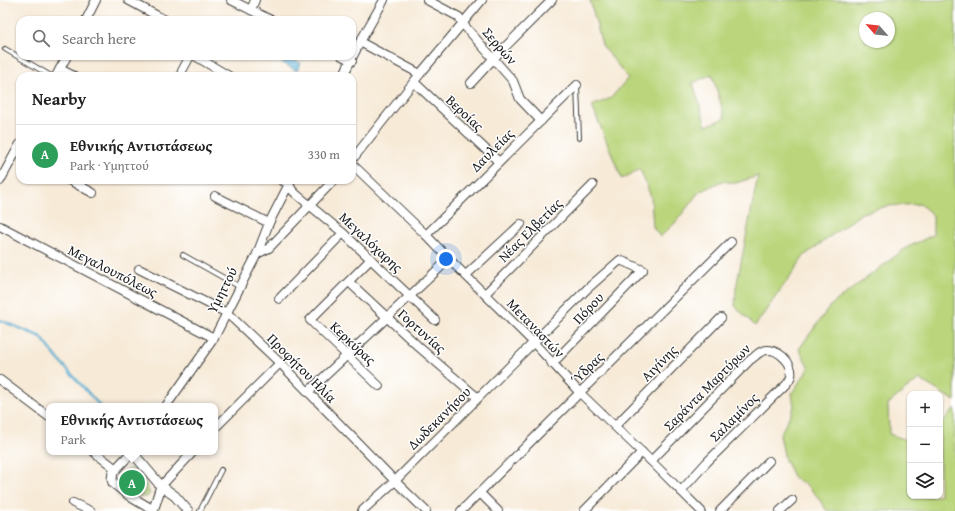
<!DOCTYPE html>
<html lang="en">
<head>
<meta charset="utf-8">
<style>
  :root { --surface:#fff; --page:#f2f2f2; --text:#222; --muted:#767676; --line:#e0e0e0; --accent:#b45309 }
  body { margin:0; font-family:"Gentium Book Plus",serif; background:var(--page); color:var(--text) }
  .controls { position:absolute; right:12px; bottom:12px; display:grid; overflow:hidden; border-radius:8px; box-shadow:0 1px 3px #0004 }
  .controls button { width:36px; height:36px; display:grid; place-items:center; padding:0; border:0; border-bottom:1px solid var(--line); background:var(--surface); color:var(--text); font:20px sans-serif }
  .compass { position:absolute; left:859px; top:12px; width:36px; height:36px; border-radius:50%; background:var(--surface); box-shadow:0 1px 3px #0004; rotate:297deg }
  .you { position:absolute; left:446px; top:259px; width:14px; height:14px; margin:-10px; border:3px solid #fff; border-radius:50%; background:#1a73e8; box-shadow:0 0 0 6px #1a73e833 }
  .badge { display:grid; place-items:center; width:26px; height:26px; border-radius:50%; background:var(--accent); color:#fff; font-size:13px; font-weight:700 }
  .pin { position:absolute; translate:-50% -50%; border:2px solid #fff; box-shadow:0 1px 4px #0006 }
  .popup { position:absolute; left:46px; top:403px; width:172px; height:52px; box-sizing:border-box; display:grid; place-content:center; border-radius:8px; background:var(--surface); filter:drop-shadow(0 1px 3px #0005); font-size:13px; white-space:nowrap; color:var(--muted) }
  .popup b { font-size:15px; color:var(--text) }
  .popup::after { content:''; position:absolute; left:50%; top:100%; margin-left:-8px; border:8px solid transparent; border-top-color:var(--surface) }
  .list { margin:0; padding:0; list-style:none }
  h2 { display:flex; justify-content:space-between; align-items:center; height:52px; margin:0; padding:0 16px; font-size:17px }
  h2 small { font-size:13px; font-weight:400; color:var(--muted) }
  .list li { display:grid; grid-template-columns:26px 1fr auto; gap:12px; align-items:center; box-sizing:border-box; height:60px; padding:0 16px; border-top:1px solid var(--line) }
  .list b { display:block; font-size:15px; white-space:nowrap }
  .list p { margin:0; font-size:13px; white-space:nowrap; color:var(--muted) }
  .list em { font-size:13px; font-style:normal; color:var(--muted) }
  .icon { flex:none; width:22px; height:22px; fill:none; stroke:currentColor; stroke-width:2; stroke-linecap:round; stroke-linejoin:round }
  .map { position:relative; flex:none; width:955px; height:511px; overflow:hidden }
  .search { position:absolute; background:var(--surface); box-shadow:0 1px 3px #0004; left:16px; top:16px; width:340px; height:44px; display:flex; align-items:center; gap:10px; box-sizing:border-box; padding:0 14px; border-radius:12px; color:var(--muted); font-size:15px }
  .panel { position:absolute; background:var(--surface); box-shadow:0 1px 3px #0004; left:16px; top:72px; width:340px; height:112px; border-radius:12px }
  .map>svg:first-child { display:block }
</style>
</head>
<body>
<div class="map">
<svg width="955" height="511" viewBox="0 0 955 511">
  <rect width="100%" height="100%" fill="#fff"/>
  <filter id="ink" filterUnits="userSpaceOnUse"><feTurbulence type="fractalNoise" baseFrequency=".025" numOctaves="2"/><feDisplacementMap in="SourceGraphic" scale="8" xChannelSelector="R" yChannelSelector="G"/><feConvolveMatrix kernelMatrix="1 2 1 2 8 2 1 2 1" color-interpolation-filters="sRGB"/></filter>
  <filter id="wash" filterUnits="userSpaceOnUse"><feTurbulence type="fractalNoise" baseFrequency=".012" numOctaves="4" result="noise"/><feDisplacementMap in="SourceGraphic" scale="16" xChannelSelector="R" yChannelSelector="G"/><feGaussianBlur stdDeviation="0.9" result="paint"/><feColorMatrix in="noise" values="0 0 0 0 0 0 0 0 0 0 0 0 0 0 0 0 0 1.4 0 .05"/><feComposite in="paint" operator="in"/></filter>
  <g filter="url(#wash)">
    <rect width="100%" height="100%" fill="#f7ead7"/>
    <g fill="#bad57b" stroke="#6b784c" fill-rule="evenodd">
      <path d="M590 0H955V401L919 379 888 404 889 434 910 441V496H940V425L955 408V511H827L817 496 805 484 794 478 785 460 780 435 794 407 792 393 809 368 799 349 831 305 906 248 933 235V215L920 204 887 206 862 213 805 255 755 326 735 306 736 288 758 176 736 183 722 181 699 192 675 223 660 237 653 227 651 197 640 169 622 179 592 106 611 98 628 78 602 45ZM865 18H889V42H865ZM712 74 725 118 706 126 693 83Z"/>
      <path d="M130 469H134L147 486 150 494 147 497C135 497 126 491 119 482L128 470Z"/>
    </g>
    <polygon fill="#53abd0" stroke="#386476" points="285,56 301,63 297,71 282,63"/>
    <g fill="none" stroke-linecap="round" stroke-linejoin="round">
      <polyline stroke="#53abd0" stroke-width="2.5" points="0,320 41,337 58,359 100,406"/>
    </g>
  </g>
  <g filter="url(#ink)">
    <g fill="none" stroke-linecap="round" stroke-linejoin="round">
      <defs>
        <g id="service">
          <polyline points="5,49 51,76"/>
          <polyline points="577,86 579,138"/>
          <polyline points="183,255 240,287"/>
          <polyline points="200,511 221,470"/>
        </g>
        <g id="minor">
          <polyline points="128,0 165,20"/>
          <polyline points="231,0 271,20"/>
          <polyline points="427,0 459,17 462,23 513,81 520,99 541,121"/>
          <polyline points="251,10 255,0"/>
          <polyline points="86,20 96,0"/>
          <polyline points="360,42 420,74"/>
          <polyline points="195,56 229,76"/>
          <polyline points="342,56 352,61"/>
          <polyline points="60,69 74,76"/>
          <polyline points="56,76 67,56"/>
          <polyline points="181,76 182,71 190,56"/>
          <polyline points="343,76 360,42 384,0"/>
          <polyline points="414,82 499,162"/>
          <polyline points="471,83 494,58 552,0"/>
          <polyline points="352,160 420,74 482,0"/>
          <polyline points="352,164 426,235 449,259 534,343 580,393 651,461 701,511"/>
          <polyline points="69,180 93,193"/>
          <polyline points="281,180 289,184 292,190 296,194 343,233 435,320"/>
          <polyline points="0,181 20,144"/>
          <polyline points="215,196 269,223"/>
          <polyline points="0,226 214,338"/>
          <polyline points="426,235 577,85"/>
          <polyline points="257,254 269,248 334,180"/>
          <polyline points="371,259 310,320 313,323 379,386"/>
          <polyline points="139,269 227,313 280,363 395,481 426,511"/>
          <polyline points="466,275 521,224"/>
          <polyline points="349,282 420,348 478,398"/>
          <polyline points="485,294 593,185"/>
          <polyline points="279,299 343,233"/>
          <polyline points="0,380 49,417"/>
          <polyline points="308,392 449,259"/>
          <polyline points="166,406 214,338 257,254 269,223 291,180"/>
          <polyline points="615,426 721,318"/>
          <polyline points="215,428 280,363"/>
          <polyline points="94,452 116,469"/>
          <path d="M651 461 750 360C754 358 758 352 763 351 776 346 794 363 791 376 790 379 788 382 786 384L707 462 681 491"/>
          <polyline points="161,486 193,452"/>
          <polyline points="480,493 498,511"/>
          <polyline points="73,503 91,511"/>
          <polyline points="362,511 395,481 587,289 620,260 643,270 552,364"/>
          <polyline points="461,511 731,242"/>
          <polyline points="584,511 642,452"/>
          <polyline points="720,511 769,461"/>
          <polyline points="780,511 792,500"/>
        </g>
        <g id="tertiary">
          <polyline points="153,510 131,497 113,483 112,479 113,472 132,452 161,486 175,496 188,511"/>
          <polyline points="153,511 161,486"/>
        </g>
      </defs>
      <use href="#service" stroke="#3d3b38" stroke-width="6"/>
      <use href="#minor" stroke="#3d3b38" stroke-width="10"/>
      <use href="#tertiary" stroke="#3d3b38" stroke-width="11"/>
      <use href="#service" stroke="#fff" stroke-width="4"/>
      <use href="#minor" stroke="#fff" stroke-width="8"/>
      <use href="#tertiary" stroke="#fff" stroke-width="9"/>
    </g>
  </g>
  <g text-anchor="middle" stroke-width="3" stroke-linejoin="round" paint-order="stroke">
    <g font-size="14" fill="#1c1c1c" stroke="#fff">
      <text transform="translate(500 46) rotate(49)" y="5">Σερρών</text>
      <text transform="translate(465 113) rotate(43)" y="5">Βεροίας</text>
      <text transform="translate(492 150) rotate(-45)" y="5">Δαυλείας</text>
      <text transform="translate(530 230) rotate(-45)" y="5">Νέας Ελβετίας</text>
      <text transform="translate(371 242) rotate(43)" y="5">Μεγαλόχαρης</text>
      <text transform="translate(113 271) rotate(27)" y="5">Μεγαλουπόλεως</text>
      <text transform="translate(222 290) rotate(-63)" y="5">Υμηττού</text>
      <text transform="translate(588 308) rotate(-46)" y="5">Πόρου</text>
      <text transform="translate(536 328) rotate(46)" y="5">Μεταναστών</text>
      <text transform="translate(422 331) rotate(42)" y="5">Γορτυνίας</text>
      <text transform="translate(353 343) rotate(43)" y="5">Κερκύρας</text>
      <text transform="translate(659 363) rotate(-45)" y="5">Αιγίνης</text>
      <text transform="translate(302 368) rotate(45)" y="5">Προφήτου Ηλία</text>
      <text transform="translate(587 368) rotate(-45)" y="5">Ύδρας</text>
      <text transform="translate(707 387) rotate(-45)" y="5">Σαράντα Μαρτύρων</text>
      <text transform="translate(734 417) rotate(-45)" y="5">Σαλαμίνος</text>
      <text transform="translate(439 418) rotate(-45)" y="5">Δωδεκανήσου</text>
    </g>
  </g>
</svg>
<div class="controls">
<button>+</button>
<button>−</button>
<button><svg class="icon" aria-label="layers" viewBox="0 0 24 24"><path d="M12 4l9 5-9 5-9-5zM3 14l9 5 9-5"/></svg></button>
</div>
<svg class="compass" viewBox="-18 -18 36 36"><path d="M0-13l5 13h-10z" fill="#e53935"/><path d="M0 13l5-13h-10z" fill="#767676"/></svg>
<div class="you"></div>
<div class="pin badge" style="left:132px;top:483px;background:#2e9e5b">A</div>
<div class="popup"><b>Εθνικής Αντιστάσεως</b>Park</div>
<div class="search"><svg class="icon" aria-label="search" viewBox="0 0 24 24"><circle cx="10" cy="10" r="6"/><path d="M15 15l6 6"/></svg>Search here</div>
<section class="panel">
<h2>Nearby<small></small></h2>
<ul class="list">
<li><span class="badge" style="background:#2e9e5b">A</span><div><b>Εθνικής Αντιστάσεως</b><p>Park · Υμηττού</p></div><em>330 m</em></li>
</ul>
</section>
</div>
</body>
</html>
